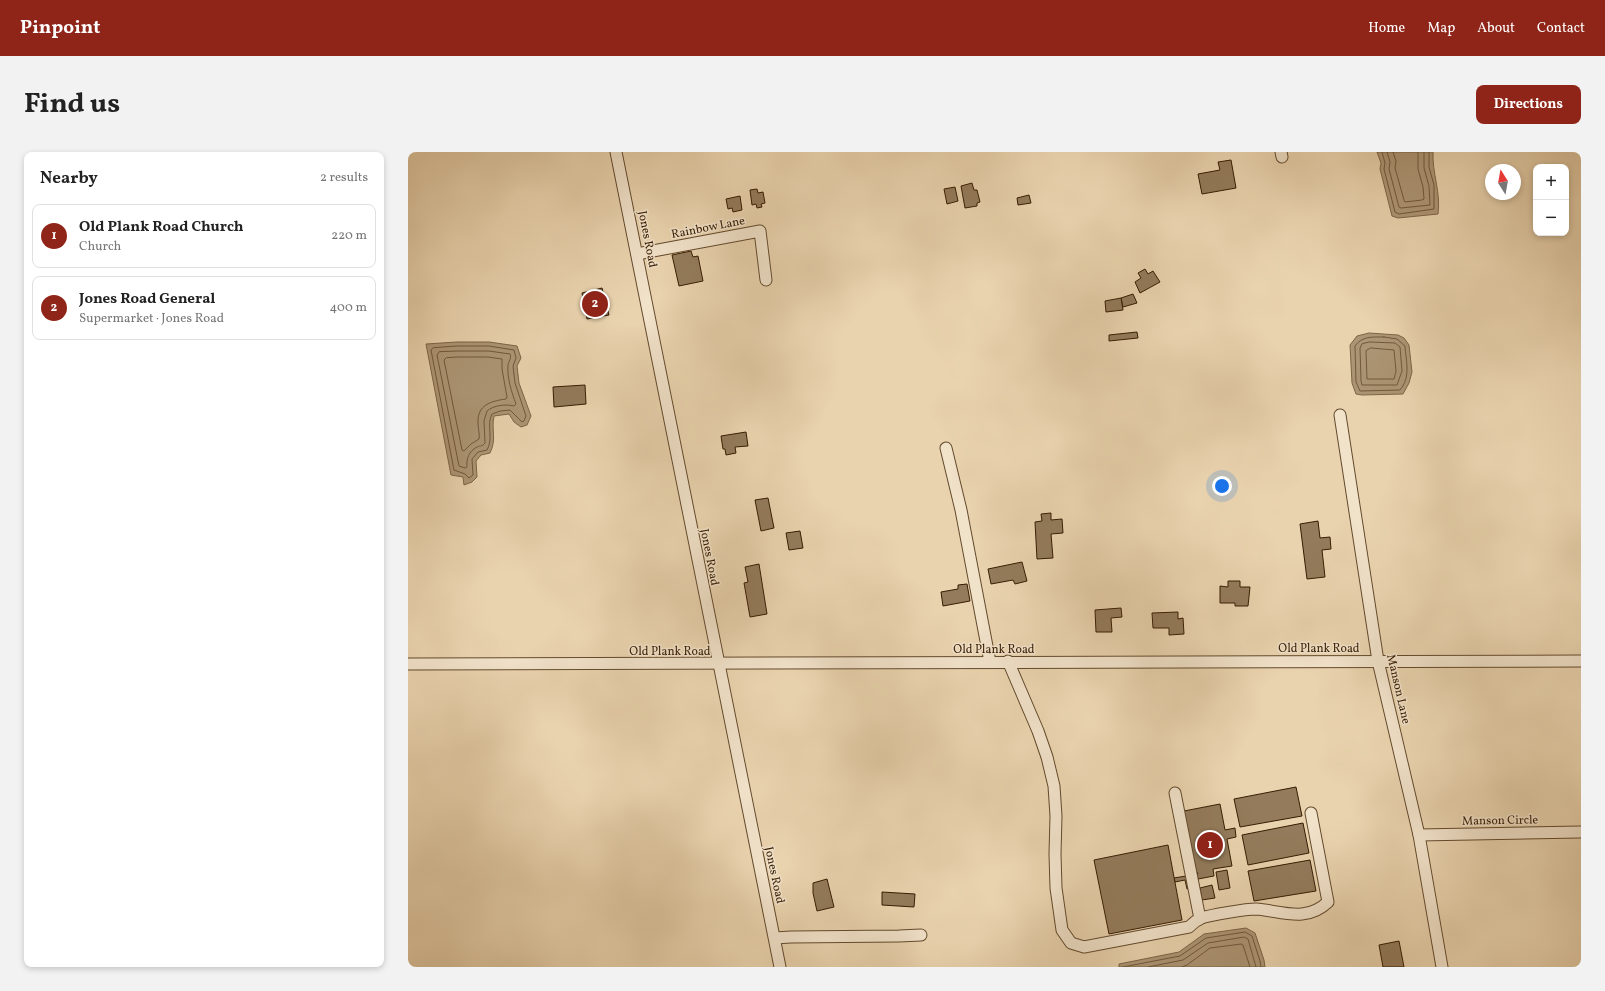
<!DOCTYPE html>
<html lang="en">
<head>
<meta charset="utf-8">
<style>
  :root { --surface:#fff; --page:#f2f2f2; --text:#222; --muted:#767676; --line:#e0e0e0; --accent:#8f2418 }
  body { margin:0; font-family:Vollkorn,serif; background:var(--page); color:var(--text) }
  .controls { position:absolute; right:12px; top:12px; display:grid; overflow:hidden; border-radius:8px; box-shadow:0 2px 6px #0003 }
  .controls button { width:36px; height:36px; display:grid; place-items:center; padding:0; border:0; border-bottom:1px solid var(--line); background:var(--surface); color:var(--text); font:20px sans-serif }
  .compass { position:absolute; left:1077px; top:12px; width:36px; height:36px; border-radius:50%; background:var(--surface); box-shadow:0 2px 6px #0003; rotate:349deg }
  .you { position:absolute; left:814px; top:334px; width:14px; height:14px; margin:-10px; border:3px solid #fff; border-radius:50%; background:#1a73e8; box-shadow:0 0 0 6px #1a73e833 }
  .badge { display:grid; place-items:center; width:26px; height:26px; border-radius:50%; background:var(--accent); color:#fff; font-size:13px; font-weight:700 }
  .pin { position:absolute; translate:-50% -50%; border:2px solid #fff; box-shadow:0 1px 4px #0006 }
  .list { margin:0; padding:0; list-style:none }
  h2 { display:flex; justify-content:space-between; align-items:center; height:52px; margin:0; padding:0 16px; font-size:17px }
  h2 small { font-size:13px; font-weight:400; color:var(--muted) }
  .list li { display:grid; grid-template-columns:26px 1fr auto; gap:12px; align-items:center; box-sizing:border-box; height:64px; margin:0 8px 8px; padding:0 8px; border:1px solid var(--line); border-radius:8px }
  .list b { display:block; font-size:15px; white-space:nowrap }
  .list p { margin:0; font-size:13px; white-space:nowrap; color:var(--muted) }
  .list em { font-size:13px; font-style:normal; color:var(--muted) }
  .map { position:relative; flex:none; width:1173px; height:815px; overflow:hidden; border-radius:8px }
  header { display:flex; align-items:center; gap:24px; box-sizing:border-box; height:56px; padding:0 20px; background:var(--accent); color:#fff }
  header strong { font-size:19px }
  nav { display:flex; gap:22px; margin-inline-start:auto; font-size:14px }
  .intro { display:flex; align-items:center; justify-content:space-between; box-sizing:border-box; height:96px; padding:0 24px }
  h1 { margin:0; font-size:28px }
  .button { padding:10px 18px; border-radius:8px; background:var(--accent); color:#fff; font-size:14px; font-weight:700 }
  main { display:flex; gap:24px; padding:0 24px }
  aside { flex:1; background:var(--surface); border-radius:8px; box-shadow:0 2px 6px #0003 }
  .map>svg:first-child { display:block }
</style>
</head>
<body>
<header>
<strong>Pinpoint</strong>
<nav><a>Home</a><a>Map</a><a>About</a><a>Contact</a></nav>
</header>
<div class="intro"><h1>Find us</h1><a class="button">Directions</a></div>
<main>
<aside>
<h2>Nearby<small>2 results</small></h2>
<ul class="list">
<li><span class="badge">1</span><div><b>Old Plank Road Church</b><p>Church</p></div><em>220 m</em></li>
<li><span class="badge">2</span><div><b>Jones Road General</b><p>Supermarket · Jones Road</p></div><em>400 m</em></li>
</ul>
</aside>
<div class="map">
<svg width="1173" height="815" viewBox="0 0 1173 815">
  <rect width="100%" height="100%" fill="#e9d3ae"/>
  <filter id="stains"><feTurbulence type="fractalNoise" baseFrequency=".005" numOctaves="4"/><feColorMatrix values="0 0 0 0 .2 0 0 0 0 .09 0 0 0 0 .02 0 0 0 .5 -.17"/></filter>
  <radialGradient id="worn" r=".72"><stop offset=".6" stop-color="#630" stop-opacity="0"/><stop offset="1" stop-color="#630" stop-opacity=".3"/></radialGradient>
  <g fill="#ac9574" stroke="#7d6546">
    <path d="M969 0H1025C1024 21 1033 40 1030 62L990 66 984 64 972 17 973 11Z"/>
    <polygon points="961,181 990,183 996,186 1001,193 1004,220 1001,231 995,242 954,243 948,242 944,231 942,193 949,184"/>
    <path d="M49 190H81L109 194 113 206 109 214 111 231 123 264 119 273 113 275 106 270 101 262 86 264C83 278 89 287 82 301L73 303 68 309 69 325 64 330 56 333 55 325 43 323 18 192Z"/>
    <polygon points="838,776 847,781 856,808 857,815 711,815 711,812 771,800 796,782"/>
  </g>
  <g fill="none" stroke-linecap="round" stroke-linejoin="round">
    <g stroke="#71583b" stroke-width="1">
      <polyline points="974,0 977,11 976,17 987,60 991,62 1026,57 1026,33 1021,15 1021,0"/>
      <polyline points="979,0 982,10 981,17 991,55 993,56 1022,53 1021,34 1016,16 1016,0"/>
      <polyline points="985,0 988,9 987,16 996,48 997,50 1014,48 1016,47 1015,35 1010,17 1010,0"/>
      <path d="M976 185 989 187 997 194C998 209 1003 225 992 238L952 239 948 230 947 194C954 184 964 185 976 185Z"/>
      <polygon points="962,190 987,191 992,195 994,219 989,233 954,233 953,229 952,196 954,192"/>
      <path d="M49 194H81L106 198 108 206 105 214 107 231 118 264 116 269 114 270 102 258 92 259 84 262C78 273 86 286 79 298L70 300 64 307 65 323 61 326 57 322 46 318 23 198 25 196Z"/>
      <polygon points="963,196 986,198 988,219 986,227 959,227 958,199"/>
      <path d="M49 199H81L102 202C104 207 100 209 100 214 99 227 104 241 108 252L106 254C98 252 86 253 79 259L76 269 77 291C74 295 73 293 69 295 61 299 58 307 59 315L57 316 51 314 29 203 31 200Z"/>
      <path d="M49 205H80L94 207V217L99 245 98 247C83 249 69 253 70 271 70 277 72 282 71 287L63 292 56 299 54 298 36 208 38 206Z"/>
      <polyline points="715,815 772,804 798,786 837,780 844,784 852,809 853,815"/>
      <polyline points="740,815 775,808 800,791 836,785 840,787 848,815"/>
      <polyline points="774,815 779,813 802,796 833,792 835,793 842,815"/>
    </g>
  </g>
  <g fill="#937b5b" stroke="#361c02">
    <polygon points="823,8 828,36 794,42 790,22 812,18 810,10"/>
    <polygon points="564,31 566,38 569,38 572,50 569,51 569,54 557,56 553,34"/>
    <polygon points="547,35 550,49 539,52 536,37"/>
    <polygon points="349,37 350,41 355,40 357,51 353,52 354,55 349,56 348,52 344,53 342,38"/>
    <polygon points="621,43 623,51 610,53 609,46"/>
    <polygon points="332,44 334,58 325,60 324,56 320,57 318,47"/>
    <polygon points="283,99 285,105 290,104 295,129 271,134 264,103"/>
    <polygon points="737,117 740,122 745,119 752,130 732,141 727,130 733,126 730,121"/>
    <polygon points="194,136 201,163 179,167 174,141"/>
    <polygon points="725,142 729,151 715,155 713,146"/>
    <polygon points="713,146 715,158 698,160 697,149"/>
    <polygon points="729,180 730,186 701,189 701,183"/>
    <polygon points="177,233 178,252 146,255 145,235"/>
    <polygon points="338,280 340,294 327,295 328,301 318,303 317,297 315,297 313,284"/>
    <polygon points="360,346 366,376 353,379 347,348"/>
    <polygon points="643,361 643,368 654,367 655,381 643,382 645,406 629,407 627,370 634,369 633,362"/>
    <polygon points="910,369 912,386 922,385 923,397 914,398 917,425 899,427 892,372"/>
    <polygon points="392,379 395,396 381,398 378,381"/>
    <polygon points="614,410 619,429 607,432 605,428 583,432 580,417"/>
    <polygon points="351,412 359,462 342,465 336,431 340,430 337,415"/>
    <polygon points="820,429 832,429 832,435 842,435 840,454 827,454 827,451 812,451 812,434 820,435"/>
    <polygon points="559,432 562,449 535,454 533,440 550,437 550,433"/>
    <polygon points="713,456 714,465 703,466 704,480 688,480 687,458"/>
    <polygon points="770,460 770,467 775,466 776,482 761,483 761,476 745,476 744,461"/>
    <polygon points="888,635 894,664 832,675 826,647"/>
    <polygon points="812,652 817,678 827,676 828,685 819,687 824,714 805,717 806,724 790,727 791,735 779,737 777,728 767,730 766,726 790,722 789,720 788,721 776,659"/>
    <polygon points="895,671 901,701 840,713 834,683"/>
    <polygon points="760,693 774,768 701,782 686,708"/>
    <polygon points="902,708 908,739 846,749 840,719"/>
    <polygon points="819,718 822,736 811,738 808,720"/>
    <polygon points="419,727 426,755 409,759 405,741 405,731"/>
    <polygon points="804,733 807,746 794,748 792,736"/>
    <polygon points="474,740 507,742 506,755 474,753"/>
    <polygon points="991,789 996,815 975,815 971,793"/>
  </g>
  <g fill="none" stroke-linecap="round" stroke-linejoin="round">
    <defs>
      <g id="minor">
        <polyline points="208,0 372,815"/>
        <polyline points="873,0 874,5"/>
        <polyline points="229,102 352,79 358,128"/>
        <polyline points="932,263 970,509 1011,683 1034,815"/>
        <polyline points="538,296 553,358 582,510"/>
        <path d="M600 509 630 579 639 605 646 634 648 664 647 702 648 736 654 778 663 791 676 795 781 775C784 772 789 768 793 766 803 763 838 757 848 757 874 759 898 771 920 750L903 661"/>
        <polyline points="0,512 1173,509"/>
        <polyline points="767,641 792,767"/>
        <polyline points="1011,683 1173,680"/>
        <polyline points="367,786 383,785 491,784 513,783"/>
      </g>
    </defs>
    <use href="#minor" stroke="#634a2d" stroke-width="13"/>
    <use href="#minor" stroke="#f1e2ca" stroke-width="11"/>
  </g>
  <g text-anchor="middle" stroke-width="3" stroke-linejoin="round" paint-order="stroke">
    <g font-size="12" fill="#361c02" stroke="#f1e2ca">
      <text transform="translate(300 75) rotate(-11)" y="4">Rainbow Lane</text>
      <text transform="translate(240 87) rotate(79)" y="4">Jones Road</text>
      <text transform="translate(302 405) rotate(79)" y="4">Jones Road</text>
      <text x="911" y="500">Old Plank Road</text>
      <text x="586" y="501">Old Plank Road</text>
      <text x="262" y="503">Old Plank Road</text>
      <text transform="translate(991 537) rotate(77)" y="4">Manson Lane</text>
      <text transform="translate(1092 668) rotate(-1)" y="4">Manson Circle</text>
      <text transform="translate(367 723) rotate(78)" y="4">Jones Road</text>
    </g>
  </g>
  <rect width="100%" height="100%" filter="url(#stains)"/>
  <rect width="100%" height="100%" fill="url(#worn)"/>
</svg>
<div class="controls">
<button>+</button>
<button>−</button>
</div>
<svg class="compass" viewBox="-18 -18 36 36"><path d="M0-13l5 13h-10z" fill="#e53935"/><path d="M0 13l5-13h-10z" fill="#767676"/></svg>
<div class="you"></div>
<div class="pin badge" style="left:802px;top:693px">1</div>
<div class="pin badge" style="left:187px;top:152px">2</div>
</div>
</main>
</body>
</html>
